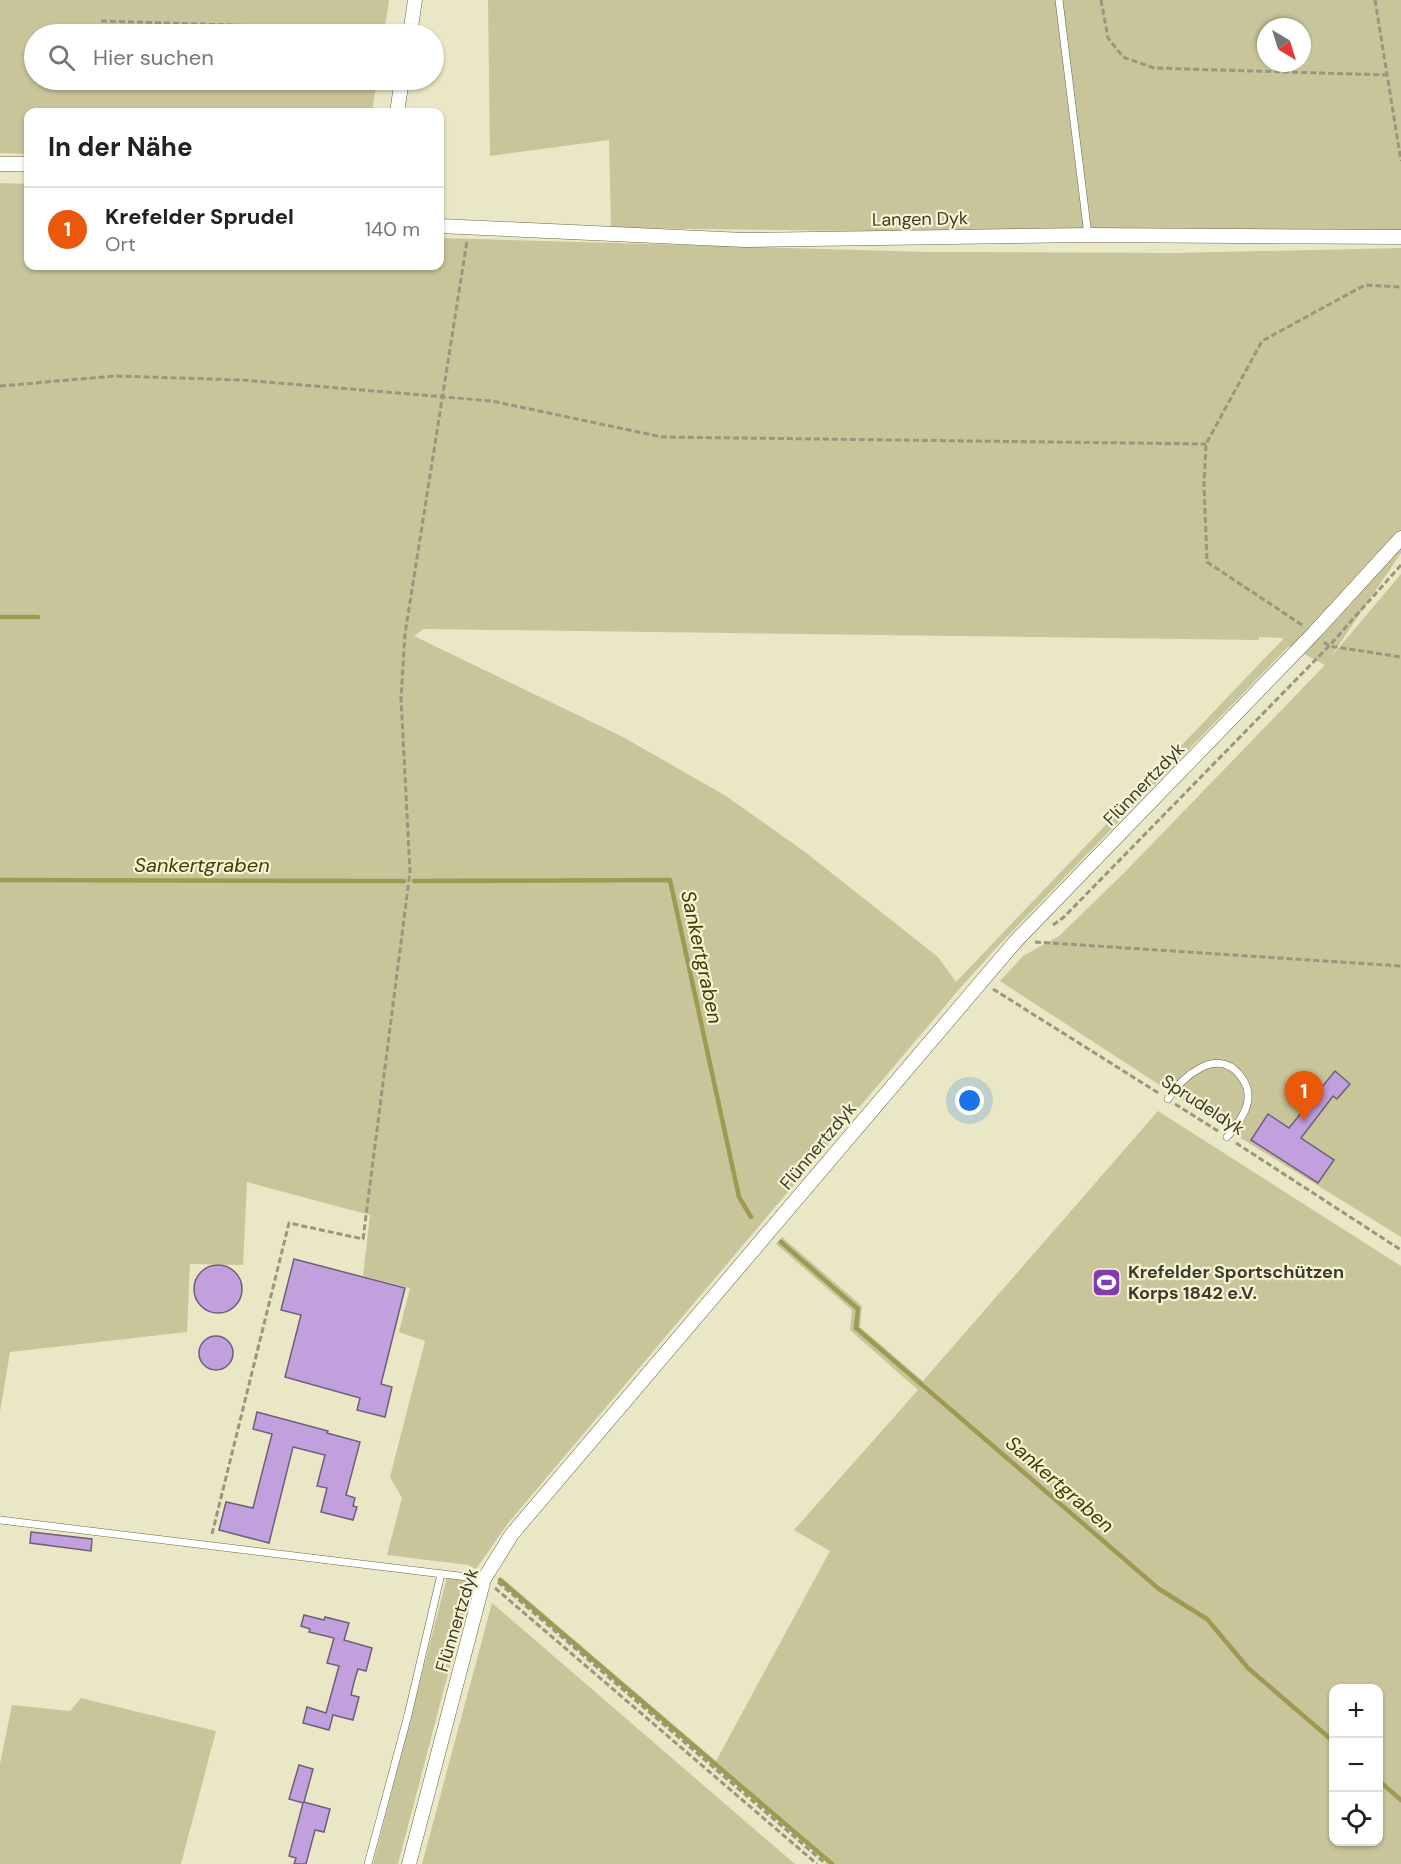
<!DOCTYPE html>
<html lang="de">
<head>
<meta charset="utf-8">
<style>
  :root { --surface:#fff; --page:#f6f6f6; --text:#222; --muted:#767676; --line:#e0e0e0; --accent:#ea580c }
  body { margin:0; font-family:"DM Sans",sans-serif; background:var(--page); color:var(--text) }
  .controls { position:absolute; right:18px; bottom:18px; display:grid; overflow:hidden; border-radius:12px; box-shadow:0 2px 4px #0004 }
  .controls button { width:54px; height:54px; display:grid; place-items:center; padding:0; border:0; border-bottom:2px solid var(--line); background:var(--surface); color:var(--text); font:30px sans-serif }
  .compass { position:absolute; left:1257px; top:18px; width:54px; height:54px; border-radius:50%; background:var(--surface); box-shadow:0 2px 4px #0004; rotate:142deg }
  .you { position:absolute; left:970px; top:1101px; width:21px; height:21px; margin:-15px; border:4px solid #fff; border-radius:50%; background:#1a73e8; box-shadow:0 0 0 9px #1a73e833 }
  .badge { display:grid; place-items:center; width:39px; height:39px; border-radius:50%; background:var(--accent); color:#fff; font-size:20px; font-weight:700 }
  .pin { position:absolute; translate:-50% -50px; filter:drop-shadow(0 2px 3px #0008) }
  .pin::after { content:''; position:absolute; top:32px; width:21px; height:18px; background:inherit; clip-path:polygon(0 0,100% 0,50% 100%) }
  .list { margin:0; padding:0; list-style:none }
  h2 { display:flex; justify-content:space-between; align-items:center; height:78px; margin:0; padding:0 24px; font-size:26px }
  h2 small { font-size:20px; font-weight:400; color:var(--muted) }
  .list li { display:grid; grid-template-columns:39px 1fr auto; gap:18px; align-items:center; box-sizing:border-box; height:84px; padding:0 24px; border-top:2px solid var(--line) }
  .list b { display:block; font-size:22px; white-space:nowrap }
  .list p { margin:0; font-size:20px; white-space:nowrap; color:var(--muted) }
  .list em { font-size:20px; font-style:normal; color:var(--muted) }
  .icon { flex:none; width:33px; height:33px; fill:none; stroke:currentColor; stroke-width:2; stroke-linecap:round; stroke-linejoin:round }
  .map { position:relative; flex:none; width:1401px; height:1864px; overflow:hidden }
  .search { position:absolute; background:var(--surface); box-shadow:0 2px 4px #0004; left:24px; top:24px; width:420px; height:66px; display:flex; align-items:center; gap:15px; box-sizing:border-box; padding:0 21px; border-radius:33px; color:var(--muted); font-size:22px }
  .panel { position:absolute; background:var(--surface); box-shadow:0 2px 4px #0004; left:24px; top:108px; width:420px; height:162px; border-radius:12px }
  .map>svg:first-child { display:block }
</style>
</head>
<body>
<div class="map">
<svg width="1401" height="1864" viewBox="0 0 1401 1864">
  <rect width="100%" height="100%" fill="#e9e7c5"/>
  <g fill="#c8c59b" fill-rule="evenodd">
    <polygon points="0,0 389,0 384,34 34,34 34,80 377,80 372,112 28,112 28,154 0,153"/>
    <path d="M488 0H1401V237L611 228 609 140 490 156ZM1266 27H1302V63H1266Z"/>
    <path d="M0 183 28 184V266H440V238L928 252 1176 253 1401 248V553L1330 658 1401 574V1237L1244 1140 1000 981 1023 956 1059 936 1124 873 1325 665 1289 646 998 946 961 987 509 1522 476 1569 468 1565 387 1555 402 1498 390 1477 425 1341 399 1332 410 1288 363 1276 370 1215 247 1182 243 1265 190 1264 187 1332 10 1352 0 1412ZM424 629 1259 640V637L1284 638 956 982 938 957 805 852 726 796 623 737 414 636Z"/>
    <path d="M1158 1111 1401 1266V1864H829L499 1581 501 1577 716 1761 830 1551 794 1530 918 1390 850 1330 852 1310 776 1244 782 1237 862 1306 860 1327 923 1381ZM1334 1688H1378V1842H1334Z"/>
    <polygon points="447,1577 463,1579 471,1586 398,1864 373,1864"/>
    <polygon points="492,1603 760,1834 795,1864 422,1864"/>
    <polygon points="81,1698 216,1731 181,1864 0,1864 0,1764 12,1705 70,1711"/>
  </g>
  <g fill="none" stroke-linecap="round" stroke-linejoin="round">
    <g stroke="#9f9a52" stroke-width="4.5">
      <polyline points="0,617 38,617"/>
      <polyline points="0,880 404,881"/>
      <polyline points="414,881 670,880 739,1197 751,1217"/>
      <polyline points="781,1242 858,1309 856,1328 1159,1589 1207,1619 1248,1668 1334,1742"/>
      <polyline points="500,1580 832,1864"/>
      <polyline points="1378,1780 1401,1800"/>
    </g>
  </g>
  <g fill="#c2a0de" stroke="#6e5f7a" stroke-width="1.5">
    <polygon points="1335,1071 1350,1084 1337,1099 1333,1096 1301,1138 1334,1160 1318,1183 1251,1140 1268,1114 1289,1128"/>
    <polygon points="294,1259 405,1288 381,1384 392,1387 385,1417 357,1410 360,1398 285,1377 301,1315 281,1310"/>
    <circle cx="218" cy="1289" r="24"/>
    <circle cx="216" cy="1353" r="17"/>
    <polygon points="257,1412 328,1431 327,1433 360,1442 346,1495 355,1498 353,1506 357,1507 353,1520 321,1512 327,1488 317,1486 325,1455 293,1447 269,1543 219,1530 226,1502 253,1508 272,1434 253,1429"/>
    <polygon points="31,1532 92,1539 91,1551 30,1543"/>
    <polygon points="304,1615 324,1620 325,1617 349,1623 344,1640 372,1648 366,1671 358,1669 354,1682 351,1695 359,1697 353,1720 333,1715 329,1730 303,1723 307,1707 326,1713 339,1666 327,1663 334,1638 309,1632 310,1629 301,1626"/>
    <polygon points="299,1765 313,1769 304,1802 330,1809 324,1832 315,1830 306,1864 294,1864 296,1858 289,1856 303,1803 289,1799"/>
  </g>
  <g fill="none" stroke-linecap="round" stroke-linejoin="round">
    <defs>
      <g id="lane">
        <polyline points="1059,0 1088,235"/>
        <path d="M1168 1099C1182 1077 1216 1047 1239 1074 1245 1081 1249 1090 1248 1100 1246 1114 1236 1126 1227 1137"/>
        <polyline points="0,1520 484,1579"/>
        <polyline points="368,1864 408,1715 441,1574"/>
      </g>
      <g id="street">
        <polyline points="410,34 415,0"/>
        <polyline points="397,112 402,80"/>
        <polyline points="0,164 28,164"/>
        <polyline points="440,226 744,240 1088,235 1401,237"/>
        <polyline points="409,1864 484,1579 512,1534 1015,942 1314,633 1401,538"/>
      </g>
    </defs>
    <use href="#lane" stroke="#696749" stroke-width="8"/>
    <use href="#street" stroke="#696749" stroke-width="15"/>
    <g stroke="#98977e" stroke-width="3" stroke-dasharray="6 3" stroke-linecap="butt">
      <polyline points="1101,0 1108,38 1123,57 1154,68 1387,75"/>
      <polyline points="1375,0 1401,161"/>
      <polyline points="101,21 396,30"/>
      <polyline points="0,386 115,376 242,380 492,401 662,437 1206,444"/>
      <polyline points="1302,625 1207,562 1204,485 1206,444 1262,341 1365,285 1401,287"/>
      <polyline points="1324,642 1329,646 1401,657"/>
      <polyline points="1053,925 1064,917 1329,646 1401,565"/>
      <polyline points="1035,942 1401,966"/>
      <polyline points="993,989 1160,1094"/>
      <polyline points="1175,1104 1218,1131"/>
      <polyline points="1236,1143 1401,1250"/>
      <polyline points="212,1534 289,1223 363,1239 410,872 401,698 405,634 467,241"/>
      <polyline points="498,1582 826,1864"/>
      <polyline points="495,1588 817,1864"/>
    </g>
    <use href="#lane" stroke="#fff" stroke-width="7"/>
    <use href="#street" stroke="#fff" stroke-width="14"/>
  </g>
  <defs>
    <symbol id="stadium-square" viewBox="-11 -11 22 22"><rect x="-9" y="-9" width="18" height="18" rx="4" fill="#823cb0" stroke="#f6f4d2"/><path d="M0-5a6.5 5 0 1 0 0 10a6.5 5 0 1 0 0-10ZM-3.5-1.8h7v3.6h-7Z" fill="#fff"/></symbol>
  </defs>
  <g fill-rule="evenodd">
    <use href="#stadium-square" x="1090" y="1266" width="33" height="33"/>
  </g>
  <g text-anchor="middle" stroke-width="4.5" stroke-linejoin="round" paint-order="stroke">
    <g font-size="18" fill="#3c3b2d" stroke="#f6f4d2">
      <text transform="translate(920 219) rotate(-1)" y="6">Langen Dyk</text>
      <text transform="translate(1144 784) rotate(-46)" y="6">Flünnertzdyk</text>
      <text transform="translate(1203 1105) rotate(33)" y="6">Sprudeldyk</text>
      <text transform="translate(818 1146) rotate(-50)" y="6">Flünnertzdyk</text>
      <text transform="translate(457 1620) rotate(-73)" y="6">Flünnertzdyk</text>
    </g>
    <g font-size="18" font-weight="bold" fill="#3c3b2d" stroke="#f6f4d2" text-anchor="start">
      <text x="1128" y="1278">Krefelder Sportschützen<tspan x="1128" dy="21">Korps 1842 e.V.</tspan></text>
    </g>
    <g font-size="20" font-style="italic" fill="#413c00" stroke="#f6f4d2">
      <text x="202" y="872">Sankertgraben</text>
      <text transform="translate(702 957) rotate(78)" y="7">Sankertgraben</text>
      <text transform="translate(1060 1484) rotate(41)" y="7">Sankertgraben</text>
    </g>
  </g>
</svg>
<div class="controls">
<button>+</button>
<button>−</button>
<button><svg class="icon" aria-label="locate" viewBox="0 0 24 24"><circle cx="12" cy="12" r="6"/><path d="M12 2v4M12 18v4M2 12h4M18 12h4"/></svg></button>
</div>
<svg class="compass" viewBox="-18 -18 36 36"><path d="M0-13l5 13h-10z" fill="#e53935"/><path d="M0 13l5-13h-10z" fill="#767676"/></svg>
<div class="you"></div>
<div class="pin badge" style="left:1304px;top:1121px">1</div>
<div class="search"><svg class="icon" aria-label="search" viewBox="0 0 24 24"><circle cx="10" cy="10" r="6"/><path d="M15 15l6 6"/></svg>Hier suchen</div>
<section class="panel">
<h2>In der Nähe<small></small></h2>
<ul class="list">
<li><span class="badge">1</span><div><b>Krefelder Sprudel</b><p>Ort</p></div><em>140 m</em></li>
</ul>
</section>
</div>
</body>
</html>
